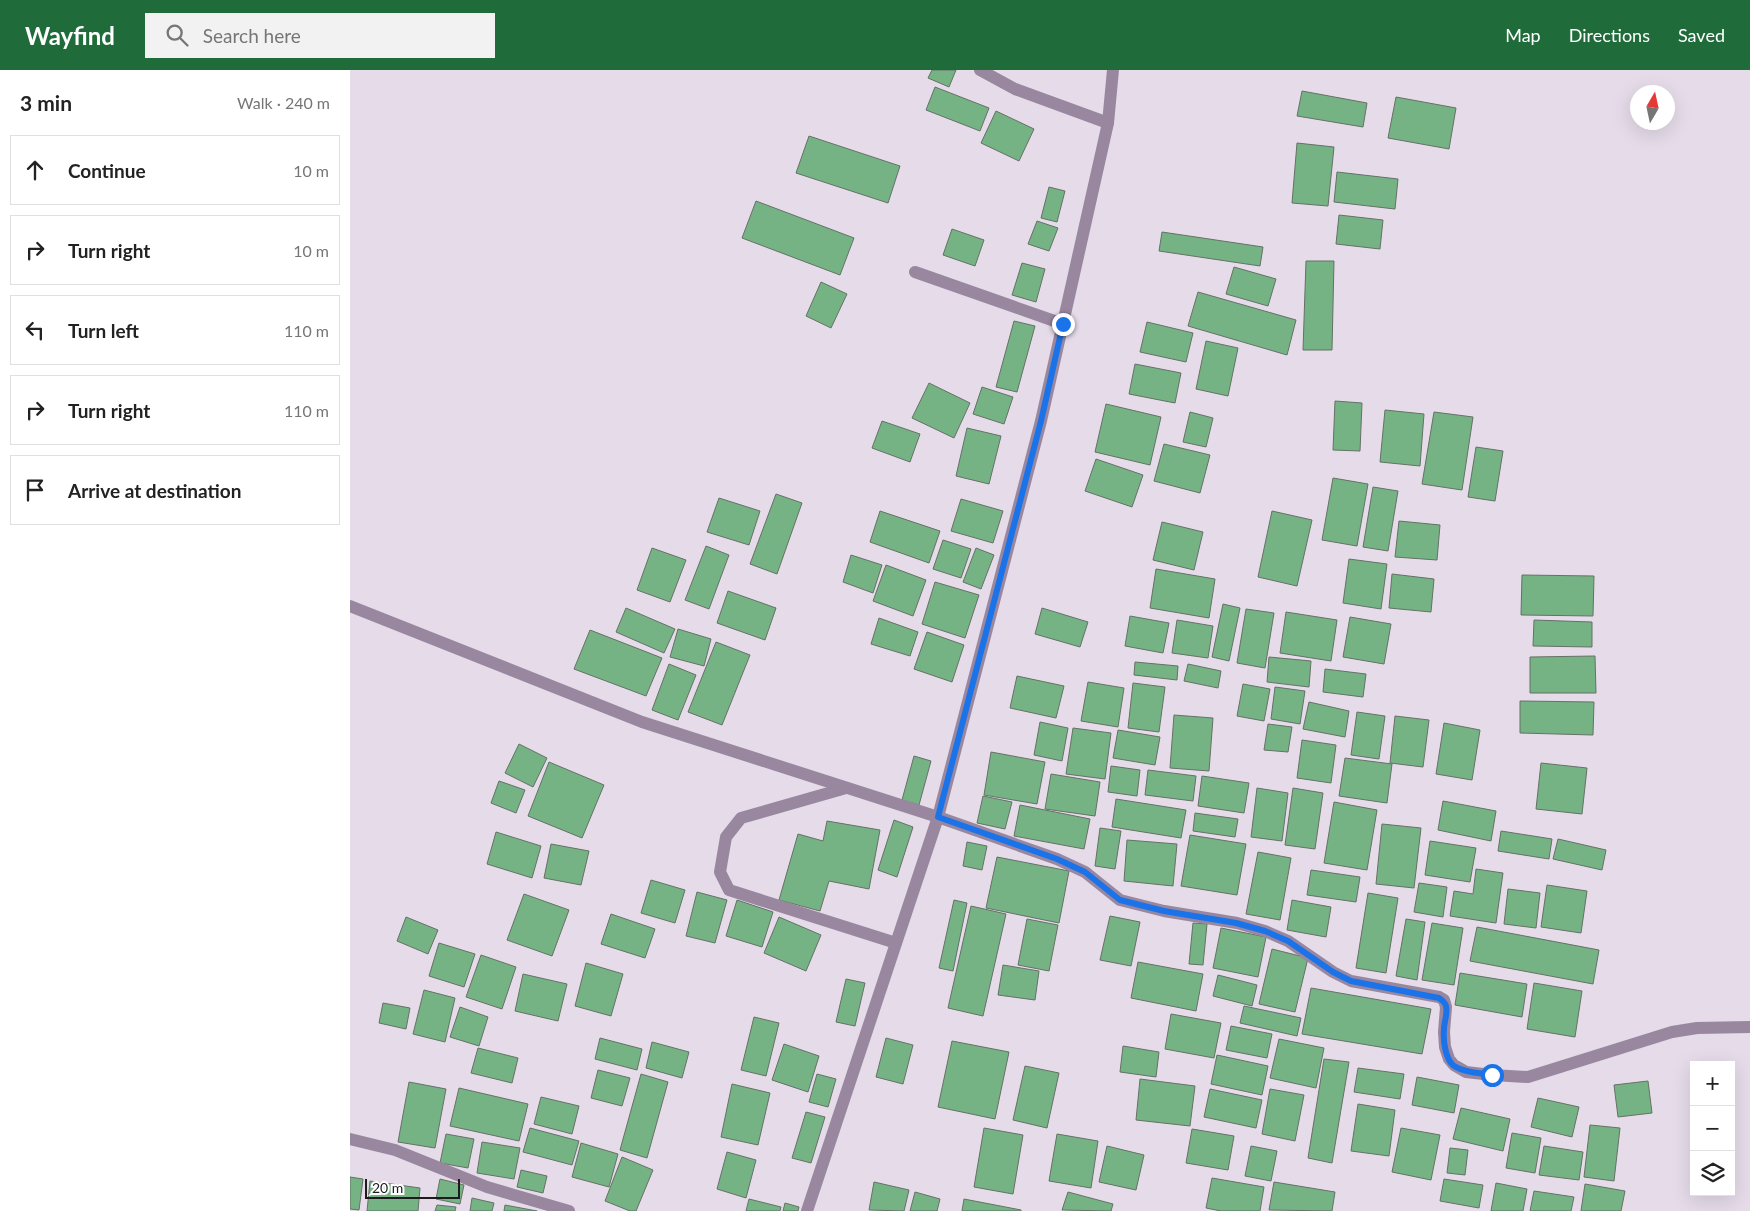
<!DOCTYPE html>
<html lang="en">
<head>
<meta charset="utf-8">
<style>
  :root { --surface:#fff; --page:#f2f2f2; --text:#222; --muted:#767676; --line:#e0e0e0; --accent:#1f6c3a }
  body { margin:0; font-family:Lato,sans-serif; background:var(--page); color:var(--text) }
  .controls { position:absolute; right:15px; bottom:15px; display:grid; overflow:hidden; border-radius:0px; box-shadow:0 5px 20px #0002 }
  .controls button { width:45px; height:45px; display:grid; place-items:center; padding:0; border:0; border-bottom:1px solid var(--line); background:var(--surface); color:var(--text); font:25px sans-serif }
  .compass { position:absolute; left:1280px; top:15px; width:45px; height:45px; border-radius:50%; background:var(--surface); box-shadow:0 5px 20px #0002; rotate:9deg }
  .scale { position:absolute; left:15px; bottom:12px; width:95px; box-sizing:border-box; padding-left:5px; border:2px solid #1e1b1f; border-top:0; font-size:14px; line-height:18px; white-space:nowrap; color:#1e1b1f; -webkit-text-stroke:4px #fff; paint-order:stroke }
  .stop { position:absolute; width:15px; height:15px; margin:-11px; border:4px solid #1a73e8; border-radius:50%; background:#fff }
  .stop.end { background:#1a73e8; border-color:#fff; box-shadow:0 1px 5px #0008 }
  .list { margin:0; padding:0; list-style:none }
  h2 { display:flex; justify-content:space-between; align-items:center; height:65px; margin:0; padding:0 20px; font-size:21px }
  h2 small { font-size:16px; font-weight:400; color:var(--muted) }
  .list li { display:grid; grid-template-columns:32px 1fr auto; gap:15px; align-items:center; box-sizing:border-box; height:70px; margin:0 10px 10px; padding:0 10px; border:1px solid var(--line); border-radius:0px }
  .list b { display:block; font-size:19px; white-space:nowrap }
  .list em { font-size:16px; font-style:normal; color:var(--muted) }
  .icon { flex:none; width:28px; height:28px; fill:none; stroke:currentColor; stroke-width:2; stroke-linecap:round; stroke-linejoin:round }
  .map { position:relative; flex:none; width:1400px; height:1141px; overflow:hidden }
  header { display:flex; align-items:center; gap:30px; box-sizing:border-box; height:70px; padding:0 25px; background:var(--accent); color:#fff }
  header strong { font-size:24px }
  nav { display:flex; gap:28px; margin-inline-start:auto; font-size:18px }
  .search { width:350px; height:45px; background:var(--page); display:flex; align-items:center; gap:12px; box-sizing:border-box; padding:0 18px; border-radius:0px; color:var(--muted); font-size:19px }
  main { display:flex }
  aside { flex:1; background:var(--surface) }
  .map>svg:first-child { display:block }
</style>
</head>
<body>
<header>
<strong>Wayfind</strong>
<div class="search"><svg class="icon" aria-label="search" viewBox="0 0 24 24"><circle cx="10" cy="10" r="6"/><path d="M15 15l6 6"/></svg>Search here</div>
<nav><a>Map</a><a>Directions</a><a>Saved</a></nav>
</header>
<main>
<aside>
<h2>3 min<small>Walk · 240 m</small></h2>
<ul class="list">
<li><svg class="icon" aria-label="ahead" viewBox="0 0 24 24"><path d="M12 20V5M6 11l6-6 6 6"/></svg><div><b>Continue</b></div><em>10 m</em></li>
<li><svg class="icon" aria-label="right" viewBox="0 0 24 24"><path d="M7 20v-9h11M14 6l5 5-5 5"/></svg><div><b>Turn right</b></div><em>10 m</em></li>
<li><svg class="icon" aria-label="left" viewBox="0 0 24 24"><path d="M17 20v-9H6M10 6l-5 5 5 5"/></svg><div><b>Turn left</b></div><em>110 m</em></li>
<li><svg class="icon" aria-label="right" viewBox="0 0 24 24"><path d="M7 20v-9h11M14 6l5 5-5 5"/></svg><div><b>Turn right</b></div><em>110 m</em></li>
<li><svg class="icon" aria-label="arrive" viewBox="0 0 24 24"><path d="M6 21V4h12l-3 4 3 4H6"/></svg><div><b>Arrive at destination</b></div></li>
</ul>
</aside>
<div class="map">
<svg width="1400" height="1141" viewBox="0 0 1400 1141">
  <rect width="100%" height="100%" fill="#e5dbe9"/>
  <g fill="#75b384" stroke="#657167">
    <polygon points="582,0 606,0 599,17 578,8"/>
    <polygon points="585,17 639,38 630,61 576,40"/>
    <polygon points="952,21 1017,33 1013,57 947,46"/>
    <polygon points="1046,27 1106,38 1099,79 1038,68"/>
    <polygon points="646,41 684,59 669,91 631,73"/>
    <polygon points="459,66 550,96 538,133 446,103"/>
    <polygon points="947,73 984,77 978,136 942,133"/>
    <polygon points="987,102 1048,109 1045,139 984,132"/>
    <polygon points="699,117 715,121 707,152 691,148"/>
    <polygon points="406,131 504,168 490,205 392,168"/>
    <polygon points="989,145 1033,150 1030,179 986,174"/>
    <polygon points="687,151 708,158 699,181 678,174"/>
    <polygon points="602,159 634,170 625,196 593,185"/>
    <polygon points="812,162 913,177 910,196 809,181"/>
    <polygon points="956,191 984,191 982,280 953,280"/>
    <polygon points="672,193 695,199 686,232 662,225"/>
    <polygon points="884,197 926,209 918,236 876,224"/>
    <polygon points="471,212 497,224 481,258 456,246"/>
    <polygon points="848,222 946,250 937,285 838,256"/>
    <polygon points="664,251 685,256 667,322 646,317"/>
    <polygon points="797,252 843,263 836,292 790,282"/>
    <polygon points="856,271 888,278 878,326 846,319"/>
    <polygon points="785,294 831,303 825,333 779,324"/>
    <polygon points="579,313 620,333 604,368 562,348"/>
    <polygon points="632,317 663,327 654,354 623,344"/>
    <polygon points="985,331 1012,333 1010,381 983,380"/>
    <polygon points="756,334 811,347 800,395 745,382"/>
    <polygon points="1035,340 1074,344 1070,396 1030,392"/>
    <polygon points="840,342 863,348 856,377 833,372"/>
    <polygon points="1084,342 1123,347 1112,420 1072,414"/>
    <polygon points="532,351 570,364 560,392 522,378"/>
    <polygon points="617,358 651,366 639,414 606,406"/>
    <polygon points="814,374 860,385 850,423 804,411"/>
    <polygon points="1126,377 1153,381 1145,431 1118,427"/>
    <polygon points="746,389 793,405 782,437 735,421"/>
    <polygon points="983,408 1018,414 1007,476 972,470"/>
    <polygon points="1023,417 1048,421 1038,481 1013,477"/>
    <polygon points="426,424 452,433 427,504 400,494"/>
    <polygon points="369,428 410,441 399,475 357,462"/>
    <polygon points="611,429 653,441 643,473 601,461"/>
    <polygon points="530,441 590,461 579,493 520,472"/>
    <polygon points="922,441 962,450 947,516 908,507"/>
    <polygon points="1049,451 1090,455 1087,490 1045,487"/>
    <polygon points="812,452 853,462 844,500 803,490"/>
    <polygon points="593,470 621,479 611,508 583,499"/>
    <polygon points="356,476 379,485 359,539 335,530"/>
    <polygon points="302,478 336,490 320,532 287,520"/>
    <polygon points="626,478 644,485 631,519 613,512"/>
    <polygon points="501,485 532,495 523,523 493,512"/>
    <polygon points="999,489 1037,494 1031,539 993,533"/>
    <polygon points="536,495 576,510 563,546 523,531"/>
    <polygon points="806,499 865,509 859,548 800,538"/>
    <polygon points="1042,504 1084,509 1081,542 1039,538"/>
    <polygon points="1172,505 1244,506 1243,546 1171,545"/>
    <polygon points="585,512 629,525 615,568 572,554"/>
    <polygon points="378,521 426,538 415,570 367,553"/>
    <polygon points="873,534 890,538 879,591 862,587"/>
    <polygon points="276,538 325,559 314,583 266,562"/>
    <polygon points="692,538 738,552 730,577 685,564"/>
    <polygon points="896,539 924,543 915,598 887,593"/>
    <polygon points="936,542 987,550 981,591 930,583"/>
    <polygon points="780,546 819,553 813,583 775,576"/>
    <polygon points="1000,547 1041,554 1034,594 993,587"/>
    <polygon points="529,548 568,562 560,586 521,574"/>
    <polygon points="827,550 863,556 858,588 822,583"/>
    <polygon points="1184,550 1242,552 1242,577 1183,576"/>
    <polygon points="328,559 361,569 354,596 320,587"/>
    <polygon points="240,560 312,588 296,626 224,599"/>
    <polygon points="577,562 614,575 602,612 564,599"/>
    <polygon points="366,572 400,585 372,655 338,642"/>
    <polygon points="1245,586 1246,623 1180,623 1180,587"/>
    <polygon points="919,587 961,591 959,617 917,612"/>
    <polygon points="785,592 828,596 827,610 784,605"/>
    <polygon points="319,594 346,605 328,650 302,640"/>
    <polygon points="838,594 871,601 868,618 834,611"/>
    <polygon points="975,599 1016,604 1013,627 973,622"/>
    <polygon points="667,606 714,616 706,648 660,638"/>
    <polygon points="738,612 774,618 768,657 731,651"/>
    <polygon points="783,613 815,617 809,662 778,658"/>
    <polygon points="893,614 920,619 914,651 887,646"/>
    <polygon points="925,617 955,621 950,654 921,649"/>
    <polygon points="1170,631 1244,632 1243,665 1170,663"/>
    <polygon points="959,632 999,641 995,667 953,659"/>
    <polygon points="1007,642 1035,646 1029,689 1001,685"/>
    <polygon points="824,645 863,648 859,701 820,698"/>
    <polygon points="1045,646 1079,650 1073,697 1040,693"/>
    <polygon points="690,652 718,658 712,691 684,685"/>
    <polygon points="1094,653 1130,660 1122,710 1086,704"/>
    <polygon points="918,654 942,657 938,682 914,680"/>
    <polygon points="723,658 761,663 755,709 716,704"/>
    <polygon points="768,660 810,667 805,695 763,688"/>
    <polygon points="952,670 986,675 981,713 947,708"/>
    <polygon points="169,674 197,688 183,717 155,703"/>
    <polygon points="641,682 695,692 687,734 634,725"/>
    <polygon points="564,686 581,691 569,735 552,730"/>
    <polygon points="995,688 1042,694 1037,733 989,726"/>
    <polygon points="199,692 254,715 232,768 178,746"/>
    <polygon points="1191,693 1237,698 1232,744 1186,739"/>
    <polygon points="761,696 790,700 787,726 758,722"/>
    <polygon points="798,700 846,706 843,731 795,725"/>
    <polygon points="701,704 750,712 745,746 695,739"/>
    <polygon points="852,706 899,713 894,743 848,736"/>
    <polygon points="149,711 175,720 166,743 141,733"/>
    <polygon points="907,718 938,723 932,771 901,767"/>
    <polygon points="943,718 973,723 965,779 935,775"/>
    <polygon points="633,726 662,732 655,759 627,753"/>
    <polygon points="766,729 836,740 831,768 762,757"/>
    <polygon points="1093,731 1146,741 1141,771 1088,760"/>
    <polygon points="984,732 1027,740 1017,800 974,793"/>
    <polygon points="670,735 740,749 734,779 664,766"/>
    <polygon points="845,743 888,749 885,767 843,761"/>
    <polygon points="544,750 563,757 547,807 528,800"/>
    <polygon points="477,751 530,760 519,819 479,811 470,841 429,830 448,764 473,771"/>
    <polygon points="1032,754 1071,758 1064,818 1026,814"/>
    <polygon points="750,758 771,761 765,799 745,796"/>
    <polygon points="1151,761 1202,769 1199,789 1148,781"/>
    <polygon points="146,762 191,776 182,808 137,794"/>
    <polygon points="840,765 896,774 887,825 831,816"/>
    <polygon points="1208,769 1256,780 1252,800 1203,789"/>
    <polygon points="777,770 827,774 823,816 774,811"/>
    <polygon points="1080,771 1126,778 1120,812 1075,805"/>
    <polygon points="617,772 637,776 632,800 613,796"/>
    <polygon points="201,774 239,781 231,815 194,808"/>
    <polygon points="908,782 941,788 930,850 896,844"/>
    <polygon points="647,787 719,801 709,853 636,838"/>
    <polygon points="1126,799 1153,803 1146,853 1100,846 1104,821 1123,824"/>
    <polygon points="961,800 1010,807 1006,832 957,825"/>
    <polygon points="301,810 335,820 325,853 291,843"/>
    <polygon points="1069,813 1097,817 1093,847 1064,842"/>
    <polygon points="1197,815 1237,821 1231,863 1191,857"/>
    <polygon points="1158,819 1190,823 1186,858 1154,854"/>
    <polygon points="347,822 377,830 365,873 336,866"/>
    <polygon points="1018,823 1048,828 1036,903 1006,898"/>
    <polygon points="174,824 219,840 202,886 157,870"/>
    <polygon points="387,830 423,842 412,877 376,866"/>
    <polygon points="604,830 617,833 603,901 589,898"/>
    <polygon points="942,830 981,837 976,867 937,860"/>
    <polygon points="621,836 656,844 633,946 598,938"/>
    <polygon points="261,844 305,859 295,888 251,874"/>
    <polygon points="760,846 790,852 781,896 750,890"/>
    <polygon points="56,847 88,860 78,884 47,871"/>
    <polygon points="429,847 471,865 456,901 414,883"/>
    <polygon points="677,849 708,855 699,901 668,895"/>
    <polygon points="1056,849 1075,852 1067,910 1046,906"/>
    <polygon points="843,853 857,854 853,895 839,894"/>
    <polygon points="1082,853 1113,858 1104,915 1072,910"/>
    <polygon points="1127,857 1249,880 1243,914 1120,891"/>
    <polygon points="871,858 916,867 908,907 863,898"/>
    <polygon points="89,873 125,884 114,917 79,906"/>
    <polygon points="922,879 958,888 945,942 909,934"/>
    <polygon points="131,885 166,897 152,939 116,927"/>
    <polygon points="788,892 853,904 846,941 781,928"/>
    <polygon points="236,893 273,904 261,946 225,936"/>
    <polygon points="653,895 689,901 685,930 648,925"/>
    <polygon points="1110,903 1177,914 1172,947 1105,935"/>
    <polygon points="173,904 217,914 208,951 165,941"/>
    <polygon points="868,905 907,915 902,936 863,926"/>
    <polygon points="496,909 515,913 505,956 486,952"/>
    <polygon points="1184,913 1232,921 1225,967 1177,959"/>
    <polygon points="961,918 1081,939 1072,984 952,964"/>
    <polygon points="74,920 105,928 95,972 63,964"/>
    <polygon points="33,933 60,938 56,959 29,953"/>
    <polygon points="894,936 951,948 947,966 890,953"/>
    <polygon points="110,937 138,947 129,976 100,967"/>
    <polygon points="821,944 871,953 864,988 815,979"/>
    <polygon points="404,947 429,953 416,1006 391,1000"/>
    <polygon points="881,956 922,964 917,988 876,980"/>
    <polygon points="250,968 292,979 287,1000 245,989"/>
    <polygon points="536,968 563,975 553,1014 526,1007"/>
    <polygon points="929,969 974,978 966,1018 920,1008"/>
    <polygon points="602,971 659,982 645,1049 588,1037"/>
    <polygon points="302,972 339,982 332,1008 296,998"/>
    <polygon points="434,974 469,986 458,1022 422,1010"/>
    <polygon points="773,976 809,982 806,1007 770,1002"/>
    <polygon points="128,978 168,988 162,1013 121,1003"/>
    <polygon points="867,985 918,996 912,1025 861,1014"/>
    <polygon points="974,989 999,992 982,1093 958,1088"/>
    <polygon points="675,996 709,1003 697,1058 663,1050"/>
    <polygon points="1008,998 1054,1004 1050,1029 1004,1022"/>
    <polygon points="248,1000 280,1008 272,1036 241,1028"/>
    <polygon points="291,1004 318,1012 297,1088 270,1080"/>
    <polygon points="467,1004 486,1009 478,1037 459,1032"/>
    <polygon points="1067,1007 1109,1015 1104,1043 1062,1035"/>
    <polygon points="790,1009 845,1016 840,1056 786,1050"/>
    <polygon points="1298,1011 1302,1043 1268,1047 1264,1015"/>
    <polygon points="59,1012 96,1019 85,1078 48,1072"/>
    <polygon points="382,1014 420,1023 408,1075 371,1067"/>
    <polygon points="109,1018 178,1034 169,1071 100,1056"/>
    <polygon points="860,1019 912,1030 906,1058 854,1047"/>
    <polygon points="920,1019 954,1025 945,1071 912,1064"/>
    <polygon points="191,1027 229,1036 222,1064 184,1054"/>
    <polygon points="1188,1028 1229,1037 1222,1067 1181,1057"/>
    <polygon points="1008,1034 1045,1040 1039,1086 1001,1081"/>
    <polygon points="1111,1038 1160,1049 1153,1081 1103,1069"/>
    <polygon points="456,1042 475,1047 461,1093 442,1088"/>
    <polygon points="1240,1055 1270,1058 1264,1111 1234,1107"/>
    <polygon points="180,1058 229,1071 222,1095 173,1082"/>
    <polygon points="634,1058 673,1065 663,1124 624,1117"/>
    <polygon points="1051,1058 1090,1065 1081,1110 1042,1102"/>
    <polygon points="842,1059 884,1066 878,1100 836,1093"/>
    <polygon points="1162,1063 1191,1068 1185,1103 1156,1098"/>
    <polygon points="96,1064 124,1069 118,1098 90,1093"/>
    <polygon points="707,1064 748,1071 741,1118 699,1111"/>
    <polygon points="132,1072 170,1078 164,1109 127,1103"/>
    <polygon points="231,1073 268,1084 259,1117 222,1107"/>
    <polygon points="757,1076 794,1085 786,1120 749,1112"/>
    <polygon points="901,1076 927,1081 921,1111 895,1106"/>
    <polygon points="1194,1076 1233,1082 1229,1110 1189,1105"/>
    <polygon points="1100,1078 1118,1080 1115,1105 1097,1103"/>
    <polygon points="377,1082 406,1090 396,1128 367,1119"/>
    <polygon points="272,1087 303,1100 286,1141 280,1141 255,1131"/>
    <polygon points="171,1100 197,1106 193,1123 167,1117"/>
    <polygon points="0,1107 13,1109 9,1140 0,1139"/>
    <polygon points="862,1108 914,1117 910,1141 871,1141 856,1138"/>
    <polygon points="90,1109 114,1115 110,1134 86,1129"/>
    <polygon points="1094,1109 1133,1115 1129,1138 1090,1131"/>
    <polygon points="20,1111 70,1118 68,1141 17,1141"/>
    <polygon points="524,1112 559,1120 554,1141 519,1140"/>
    <polygon points="924,1112 985,1122 982,1141 919,1140"/>
    <polygon points="1146,1113 1177,1119 1173,1141 1141,1141"/>
    <polygon points="1235,1114 1275,1121 1271,1141 1231,1141"/>
    <polygon points="1184,1121 1224,1127 1221,1141 1180,1141"/>
    <polygon points="565,1122 590,1129 587,1141 560,1141"/>
    <polygon points="718,1122 763,1134 761,1141 712,1140"/>
    <polygon points="122,1128 144,1133 142,1141 120,1141"/>
    <polygon points="399,1129 431,1137 430,1141 396,1141"/>
    <polygon points="614,1129 671,1140 671,1141 612,1141"/>
    <polygon points="435,1133 449,1137 448,1141 433,1141"/>
    <polygon points="87,1135 106,1137 105,1141 85,1141"/>
    <polygon points="155,1135 187,1141 154,1141"/>
  </g>
  <g fill="none" stroke-linecap="round" stroke-linejoin="round">
    <polyline stroke="#9987a0" stroke-width="12" points="496,718 391,748 376,767 370,802 379,820 546,873"/>
    <g stroke="#9987a0" stroke-width="12">
      <polyline points="630,0 665,19 758,53"/>
      <polyline points="565,202 713,254"/>
      <polyline points="0,536 292,652 588,747 707,789 735,802 770,830 814,841 887,853 915,861 938,871 983,902 1001,911 1089,927 1094,930 1096,937 1094,962 1095,977 1099,989 1104,995 1116,1002 1142,1005 1178,1007 1322,962 1347,958 1400,957"/>
      <polyline points="0,1069 45,1080 137,1117 219,1141"/>
      <polyline points="457,1141 588,747 691,351 758,53 763,0"/>
    </g>
  </g>
  <g fill="none" stroke-linecap="round" stroke-linejoin="round">
    <path stroke="#1a73e8" stroke-width="6" d="M713 254 691 351 588 747 707 789 735 802 770 830 814 841 886 853 915 861 938 871 983 902 1001 911 1089 928C1092 930 1095 932 1096 936 1098 943 1094 952 1094 959 1093 970 1095 989 1104 996 1115 1003 1130 1003 1142 1005"/>
  </g>
</svg>
<div class="controls">
<button>+</button>
<button>−</button>
<button><svg class="icon" aria-label="layers" viewBox="0 0 24 24"><path d="M12 4l9 5-9 5-9-5zM3 14l9 5 9-5"/></svg></button>
</div>
<svg class="compass" viewBox="-18 -18 36 36"><path d="M0-13l5 13h-10z" fill="#e53935"/><path d="M0 13l5-13h-10z" fill="#767676"/></svg>
<div class="scale">20 m</div>
<div class="stop" style="left:1142px;top:1005px"></div>
<div class="stop end" style="left:713px;top:254px"></div>
</div>
</main>
</body>
</html>
